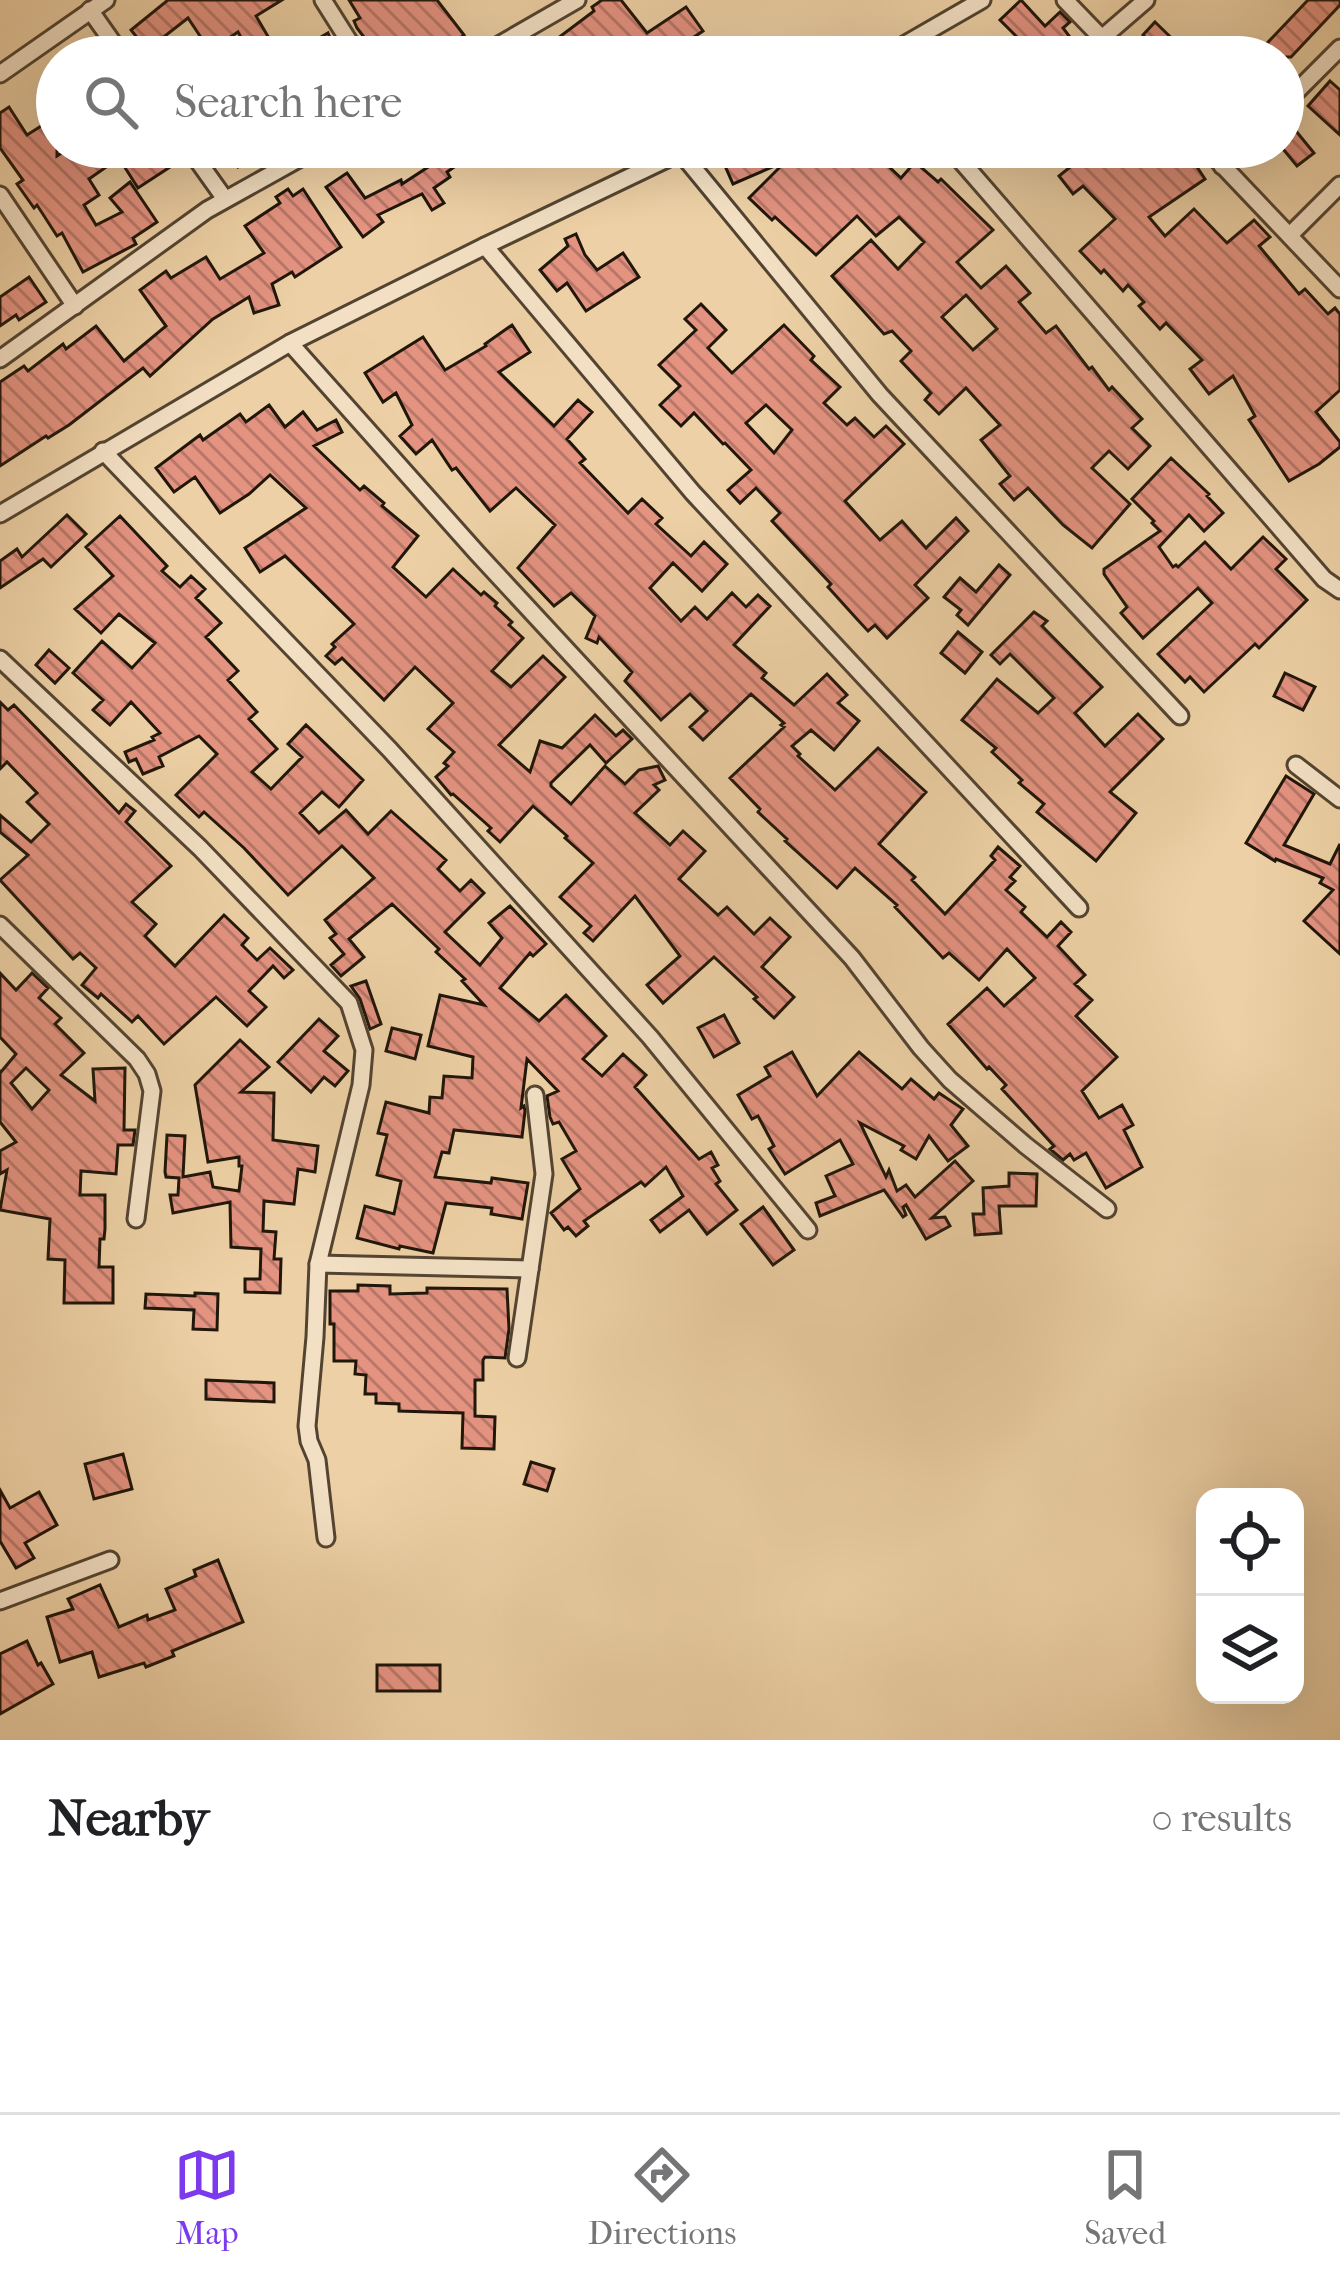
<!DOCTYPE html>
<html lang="en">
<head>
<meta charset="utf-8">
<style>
  :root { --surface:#fff; --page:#f6f6f6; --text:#202124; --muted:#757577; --line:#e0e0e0; --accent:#7c3aed }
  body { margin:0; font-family:"IM FELL French Canon",serif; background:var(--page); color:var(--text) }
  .controls { position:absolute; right:36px; bottom:36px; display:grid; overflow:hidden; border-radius:24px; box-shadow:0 12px 48px #0002 }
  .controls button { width:108px; height:108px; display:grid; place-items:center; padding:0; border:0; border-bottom:3px solid var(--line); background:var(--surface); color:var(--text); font:60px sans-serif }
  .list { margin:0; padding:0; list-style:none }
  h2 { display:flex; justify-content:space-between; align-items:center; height:156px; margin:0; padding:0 48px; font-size:51px }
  h2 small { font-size:39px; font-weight:400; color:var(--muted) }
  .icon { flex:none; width:66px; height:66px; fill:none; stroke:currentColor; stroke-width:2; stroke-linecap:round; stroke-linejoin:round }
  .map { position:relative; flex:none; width:1340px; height:1740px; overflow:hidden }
  .search { position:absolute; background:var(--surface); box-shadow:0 12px 48px #0002; left:36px; right:36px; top:36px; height:132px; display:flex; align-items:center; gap:30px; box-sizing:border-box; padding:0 42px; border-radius:66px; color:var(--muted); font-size:45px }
  .sheet { height:372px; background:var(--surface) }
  nav { display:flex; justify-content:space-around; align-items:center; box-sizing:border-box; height:168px; border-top:3px solid var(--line); background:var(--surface); font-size:33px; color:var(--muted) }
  nav a { display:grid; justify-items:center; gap:6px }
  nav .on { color:var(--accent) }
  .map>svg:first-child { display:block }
</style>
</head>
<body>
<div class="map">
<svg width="1340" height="1740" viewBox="0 0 1340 1740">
  <defs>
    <pattern id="building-back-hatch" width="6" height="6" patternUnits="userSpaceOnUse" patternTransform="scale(3)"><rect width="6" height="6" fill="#e49381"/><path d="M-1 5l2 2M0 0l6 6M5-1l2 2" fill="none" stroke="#b87768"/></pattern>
  </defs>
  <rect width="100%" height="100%" fill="#edd0a5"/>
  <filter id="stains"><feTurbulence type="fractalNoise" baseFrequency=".00167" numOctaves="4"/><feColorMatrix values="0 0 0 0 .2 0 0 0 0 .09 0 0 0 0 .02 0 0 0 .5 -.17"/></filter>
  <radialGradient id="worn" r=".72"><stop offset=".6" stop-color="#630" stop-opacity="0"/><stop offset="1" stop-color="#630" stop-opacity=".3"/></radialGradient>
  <g fill="url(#building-back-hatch)" stroke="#20160a" stroke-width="3" fill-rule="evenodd">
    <polygon points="168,0 282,0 256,16 280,57 252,57 238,32 210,51 188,18 147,50 131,30"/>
    <polygon points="349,0 437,0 464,35 435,57 389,57 377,41 370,45 357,28 354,21 360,18"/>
    <polygon points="602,0 621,0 647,33 686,7 703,31 664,57 572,57 558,38 594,11 592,7"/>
    <polygon points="1021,0 1045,26 1060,12 1070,22 1063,28 1085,57 1037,57 1000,20"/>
    <polygon points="1308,0 1340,0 1340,5 1291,57 1254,57"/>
    <polygon points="1155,22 1191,57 1165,57 1143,35"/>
    <polygon points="328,33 338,57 299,57 317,47 314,41"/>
    <polygon points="1330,81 1340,90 1340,135 1308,106"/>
    <polygon points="9,107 27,135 57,116 57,156 68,149 70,152 78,147 115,147 122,156 89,179 99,195 84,205 96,225 122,212 110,198 130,182 157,222 133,238 136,244 83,272 62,233 57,236 37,205 34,208 17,184 23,180 0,148 0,113"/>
    <polygon points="1291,125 1314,153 1297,166 1283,149 1283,131"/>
    <polygon points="146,147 157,147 170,167 138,188 122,163"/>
    <polygon points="227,147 273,147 238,167"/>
    <polygon points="443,147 483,147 447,172 450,177 434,188 444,203 432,210 422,194 378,215 383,222 363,237 326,187 347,173 365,198 401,180 402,184 448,154"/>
    <path d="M751 147H845L858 161 871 147H898L884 162 901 178 915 162 938 182 941 179 993 230 957 262 981 288 1006 266 1030 293 1019 302 1046 333 1056 326 1089 369 1092 367 1109 390 1112 387 1142 419 1132 428 1150 446 1128 469 1109 451 1092 468 1130 504 1092 548 1063 525 1028 488 1014 500 1000 484 1010 476 981 440 1000 425 966 388 939 414 925 400 931 393 901 361 911 351 892 331 884 334 832 276 871 240 898 269 924 242 899 217 876 236 857 216 816 255 775 217 772 220 749 198 786 161 733 184 722 159ZM966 295 997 329 973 350 942 317Z"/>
    <polygon points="1095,147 1178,147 1193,161 1205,179 1149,217 1165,236 1194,209 1227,243 1254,220 1270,237 1259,246 1299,294 1305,289 1328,314 1335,308 1340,314 1340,390 1316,412 1340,442 1340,447 1319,464 1289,481 1249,420 1255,416 1233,376 1209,394 1190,369 1202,360 1166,323 1160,329 1139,306 1144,302 1128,285 1123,291 1104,270 1101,273 1080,251 1115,219 1083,186 1073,194 1059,176"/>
    <polygon points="288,189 293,196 303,189 341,247 295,277 292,272 272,284 279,305 254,313 249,297 213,319 150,376 143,368 69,425 48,438 46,436 0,466 0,382 24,366 28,371 63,344 66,349 96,326 124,361 166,326 140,290 166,271 171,278 206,257 220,279 264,253 245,226 280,203 276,197"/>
    <polygon points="576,234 585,255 597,270 623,253 639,277 586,311 567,283 557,291 540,270 568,246 565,239"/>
    <polygon points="29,277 46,302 19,320 16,315 0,326 0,297"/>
    <path d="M701 304 726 330 708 348 732 373 784 325 814 356 811 360 840 387 824 403 847 425 855 418 874 437 886 426 904 444 845 501 880 540 902 521 926 548 956 518 968 531 915 585 928 598 887 638 875 625 868 631 856 618 828 587 831 584 772 521 780 513 756 488 740 503 728 490 751 470 725 443 723 444 694 413 681 426 660 405 680 386 659 365 696 330 685 319ZM766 405 792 430 774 453 746 423Z"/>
    <polygon points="512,325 530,352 499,372 554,426 578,400 592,412 567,439 585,459 580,463 628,513 642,499 662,518 656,524 691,556 704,542 727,564 702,591 673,563 650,588 681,621 695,607 707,619 732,593 746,607 758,595 770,606 734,645 766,673 762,678 794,705 827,674 847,695 838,703 859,721 834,750 811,730 792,746 800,754 798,756 835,790 878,748 926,792 879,844 915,877 912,880 945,914 995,860 991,856 998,847 1020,866 1010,877 1015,881 1006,890 1025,907 1021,912 1047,937 1061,922 1071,932 1058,946 1085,975 1075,984 1092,1000 1076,1016 1117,1057 1082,1091 1099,1118 1122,1105 1133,1125 1124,1130 1142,1167 1106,1188 1086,1153 1074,1160 1070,1154 1063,1160 1050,1149 1054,1146 1002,1089 1006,1085 989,1067 987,1069 948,1024 987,988 1004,1006 1035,978 1007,949 979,980 949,953 943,958 895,907 897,905 855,868 837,888 785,841 787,839 758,812 760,809 730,778 784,727 781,725 784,723 751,694 703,740 690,727 707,711 690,694 661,720 625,681 632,672 599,637 597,643 586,638 595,616 571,593 554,606 518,568 555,525 516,488 490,511 456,468 452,470 432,440 416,454 400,436 412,425 396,393 383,402 365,373 423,337 445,370 486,346 485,344"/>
    <polygon points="269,405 285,427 303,412 317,430 336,420 342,432 314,446 360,490 364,486 384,503 382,506 418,536 393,567 426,597 453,569 481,595 484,592 497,603 495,606 512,622 509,625 523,638 492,671 511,687 543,656 565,677 499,745 530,772 540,741 562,748 595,715 616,736 623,730 632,739 606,763 590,745 551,783 551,786 571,804 605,766 625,784 639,770 658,766 665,780 654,785 659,790 635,813 670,845 683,831 705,851 679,879 718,915 727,907 754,934 770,918 790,937 762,967 794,997 774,1018 754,999 757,997 714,957 663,1003 647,985 680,956 635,896 593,941 584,933 591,926 560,897 593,863 565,838 567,836 533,806 500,842 488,831 491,828 453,794 451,795 436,777 448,766 444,763 454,752 428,729 453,703 415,667 384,700 342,658 335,664 326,656 335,647 332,644 354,624 285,556 260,572 245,548 306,508 270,475 249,494 220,513 195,477 174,492 156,468 200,435 203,440 240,414 246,422"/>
    <polygon points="1171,458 1209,494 1207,496 1223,513 1204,531 1189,515 1159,547 1173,567 1176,565 1178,567 1205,542 1231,569 1263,537 1286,559 1276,569 1307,600 1259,648 1255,644 1204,692 1190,677 1185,682 1158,654 1212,603 1198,588 1143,638 1121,613 1127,607 1104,574 1104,569 1160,531 1152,523 1154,521 1132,499"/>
    <polygon points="67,515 86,534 51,567 43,559 0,588 0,561 17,549 22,557"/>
    <polygon points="120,516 167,566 162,571 180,587 191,576 205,589 196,598 221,623 206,637 238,671 228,680 257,712 249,719 277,749 252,772 271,789 302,757 288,744 306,725 363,780 339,807 322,792 300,813 319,833 346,810 368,834 391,811 446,860 438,869 460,891 471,880 484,893 445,932 480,965 502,938 489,923 510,906 546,944 533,956 530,953 500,988 539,1021 566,995 606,1036 583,1059 602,1076 623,1054 646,1075 635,1087 699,1159 711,1152 718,1165 712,1168 720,1181 716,1184 737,1210 707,1234 689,1210 660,1232 651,1220 683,1196 666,1167 645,1186 641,1182 584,1221 588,1226 576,1236 568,1227 564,1230 551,1213 580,1189 562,1159 576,1151 559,1122 553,1124 550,1117 547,1096 558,1091 527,1059 521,1108 524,1106 525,1111 522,1137 454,1130 449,1153 442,1152 435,1177 491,1183 492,1178 528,1183 522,1219 491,1214 492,1208 446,1203 433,1253 400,1246 399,1249 357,1238 365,1206 394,1214 401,1181 377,1175 387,1135 378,1133 386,1102 429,1113 430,1097 442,1098 444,1076 472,1078 473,1057 428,1046 440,995 484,1005 462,981 465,979 436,952 439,949 392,904 349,939 364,957 341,976 331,965 344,954 330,938 336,934 325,920 374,878 342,846 288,895 244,848 204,812 199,817 176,795 217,754 199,736 159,757 163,766 143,774 136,759 129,762 125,752 154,740 152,737 160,733 131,702 110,725 93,710 103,700 73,673 102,641 132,668 155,643 119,614 101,633 75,609 113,576 86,547"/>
    <polygon points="999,565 1010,575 968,625 957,615 961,610 944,597 960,578 976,592"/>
    <polygon points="1034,612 1047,621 1042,626 1102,687 1075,713 1105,746 1138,714 1163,739 1110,792 1136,813 1096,861 1037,812 1044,804 1019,783 1022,780 992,752 996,748 962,720 997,679 1038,713 1054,698 1010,654 1000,664 991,655"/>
    <polygon points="958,632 982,652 965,673 941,653"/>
    <polygon points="49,650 69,668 55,683 36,665"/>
    <polygon points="1285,673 1315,687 1303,710 1274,696"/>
    <polygon points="0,702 8,710 14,705 119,813 126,804 135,811 126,822 171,866 132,902 156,924 145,936 175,966 224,915 248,938 242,945 257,960 270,948 293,970 284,978 273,966 249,991 266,1007 247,1026 216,997 164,1044 138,1016 132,1022 101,994 98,998 82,985 96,968 80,953 73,959 0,880 28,855 0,832 0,815 31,842 49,824 27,802 37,793 7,762 0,769"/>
    <polygon points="1286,776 1314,794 1284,845 1330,864 1340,844 1340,954 1304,921 1333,890 1320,883 1323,878 1276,859 1275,861 1246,843"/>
    <path d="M0 973 16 990 32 973 48 988 39 998 61 1018 55 1024 84 1053 61 1075 95 1101 93 1069 125 1068 124 1130H135L133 1145H118L116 1174 81 1171 80 1195H105V1229L104 1239H100L99 1267H113V1303H64L65 1260 48 1259 50 1219 0 1210 7 1170 0 1174V1151L16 1142 0 1122V1070L1 1072 16 1054 0 1037ZM26 1068 49 1090 32 1109 11 1083Z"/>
    <polygon points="366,981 381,1024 370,1029 360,999 351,986"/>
    <polygon points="724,1015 739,1043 714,1057 698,1028"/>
    <polygon points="319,1019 338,1036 324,1051 348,1071 335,1086 324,1077 311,1092 278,1062"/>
    <polygon points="392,1028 421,1035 415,1059 386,1051"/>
    <polygon points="240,1040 269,1067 241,1092 274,1093 273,1140 318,1146 315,1172 298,1169 294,1204 264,1201 263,1231 276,1232 274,1259 281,1259 280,1293 245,1292 245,1279 260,1279 261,1249 231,1247 230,1202 173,1213 170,1195 178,1195 179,1178 166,1177 165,1172 167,1135 185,1136 183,1177 210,1172 213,1187 239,1191 242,1166 239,1166 239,1157 208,1162 195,1085"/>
    <polygon points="792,1052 817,1096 859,1052 902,1089 911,1079 934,1099 939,1093 963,1109 951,1125 968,1146 948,1161 929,1136 916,1159 901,1150 904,1146 860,1123 886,1177 889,1170 897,1191 906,1185 915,1197 955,1161 973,1181 932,1218 945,1217 950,1226 926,1239 906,1205 903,1207 906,1215 903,1217 884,1190 820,1216 816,1203 835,1196 826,1176 853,1164 840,1140 785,1174 769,1149 774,1146 758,1116 752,1119 738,1095 770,1076 765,1067"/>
    <polygon points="1009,1173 1037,1174 1036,1206 999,1206 1001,1233 975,1235 973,1214 984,1214 983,1188 1009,1186"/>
    <polygon points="763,1207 794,1250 773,1265 741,1224"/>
    <polygon points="358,1285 390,1286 390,1294 427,1293 427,1288 507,1289 509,1329 505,1358 485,1357 483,1360 483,1380 475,1380 475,1416 495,1417 494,1449 462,1448 463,1413 399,1411 399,1404 376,1403 376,1394 365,1394 366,1375 355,1374 356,1361 334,1361 334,1324 330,1324 330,1291 358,1291"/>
    <polygon points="195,1293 218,1294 217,1330 193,1329 194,1310 145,1308 146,1294 195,1296"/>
    <polygon points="206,1380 274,1383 274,1402 206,1399"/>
    <polygon points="123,1454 132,1489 94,1499 85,1464"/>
    <polygon points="531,1462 554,1469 547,1491 524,1484"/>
    <polygon points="0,1490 10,1508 39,1492 57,1525 25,1543 34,1558 16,1568 0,1541"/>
    <polygon points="218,1560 243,1622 172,1651 174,1656 146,1667 144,1663 99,1677 92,1652 60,1662 47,1617 73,1609 68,1599 100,1585 119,1627 147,1615 148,1620 175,1610 166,1589 196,1576 194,1570"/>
    <polygon points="27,1641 38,1665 41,1663 53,1684 0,1714 0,1654"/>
    <rect x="377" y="1665" width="63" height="26"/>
  </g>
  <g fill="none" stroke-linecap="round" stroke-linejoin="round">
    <defs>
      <g id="minor">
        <polyline points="323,0 359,57"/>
        <polyline points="1065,0 1120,57"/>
        <polyline points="90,10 123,57"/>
        <polyline points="1102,38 1146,0"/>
        <polyline points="478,57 577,0"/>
        <polyline points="883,57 982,0"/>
        <polyline points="0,74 106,0"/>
        <polyline points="1283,105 1340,48"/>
        <polyline points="188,147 225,199"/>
        <polyline points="949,147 1324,579 1340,590"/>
        <polyline points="1205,147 1340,289"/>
        <polyline points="677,148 880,395 1180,716"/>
        <polyline points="1222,166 1241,147"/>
        <polyline points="0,195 75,306"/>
        <polyline points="1290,235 1340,185"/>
        <polyline points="485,246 693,493 1079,908"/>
        <polyline points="290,343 477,553 852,958 921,1048 950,1080 1025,1145 1107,1209"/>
        <polyline points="0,359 207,210 320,147"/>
        <polyline points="103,451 390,750 650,1037 808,1230"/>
        <polyline points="0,514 290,343 485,246 692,147"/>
        <polyline points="0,659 200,848 349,1003 364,1050 361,1085 318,1264 315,1337 307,1426 309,1441 317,1460 326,1538"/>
        <polyline points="1296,765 1340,799"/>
        <polyline points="0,925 137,1059 147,1074 152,1091 136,1219"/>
        <polyline points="318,1264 530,1269"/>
        <polyline points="517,1358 544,1174 535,1095"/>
        <polyline points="0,1601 110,1560"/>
      </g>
    </defs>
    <use href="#minor" stroke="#534431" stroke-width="21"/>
    <use href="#minor" stroke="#f3e0c4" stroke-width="15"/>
  </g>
  <rect width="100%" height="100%" filter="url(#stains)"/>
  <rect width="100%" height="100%" fill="url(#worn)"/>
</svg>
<div class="controls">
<button><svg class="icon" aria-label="locate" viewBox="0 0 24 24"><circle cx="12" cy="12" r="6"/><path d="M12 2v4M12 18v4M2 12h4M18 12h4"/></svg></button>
<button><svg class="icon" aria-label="layers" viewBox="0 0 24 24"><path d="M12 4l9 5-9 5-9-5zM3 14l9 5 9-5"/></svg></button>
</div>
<div class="search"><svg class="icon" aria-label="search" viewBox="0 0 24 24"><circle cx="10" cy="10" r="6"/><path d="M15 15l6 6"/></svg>Search here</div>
</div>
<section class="sheet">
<h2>Nearby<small>0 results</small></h2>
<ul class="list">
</ul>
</section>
<nav>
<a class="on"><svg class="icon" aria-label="map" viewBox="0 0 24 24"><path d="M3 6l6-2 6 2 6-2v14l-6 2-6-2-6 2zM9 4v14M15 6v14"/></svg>Map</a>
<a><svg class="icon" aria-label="directions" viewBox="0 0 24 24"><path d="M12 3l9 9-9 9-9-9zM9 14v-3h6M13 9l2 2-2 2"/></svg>Directions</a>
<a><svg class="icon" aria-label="saved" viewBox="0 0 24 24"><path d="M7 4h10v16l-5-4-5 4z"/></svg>Saved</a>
</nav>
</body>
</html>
